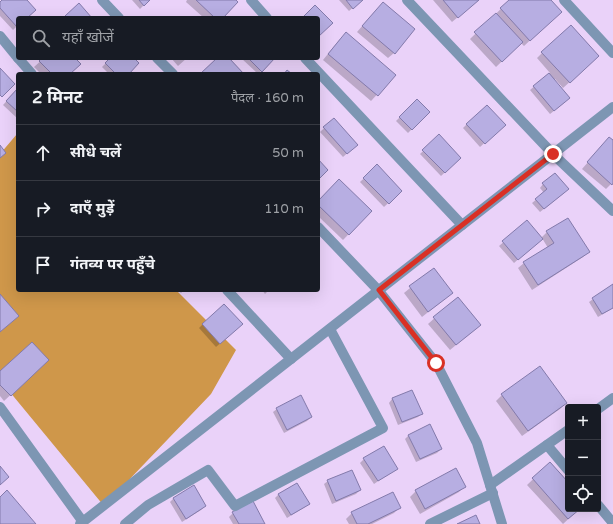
<!DOCTYPE html>
<html lang="hi">
<head>
<meta charset="utf-8">
<style>
  :root { --surface:#171b24; --page:#242831; --text:#f1f3f6; --muted:#9ea1a6; --line:#363941 }
  body { margin:0; font-family:"Varela Round","Noto Sans Devanagari",sans-serif; background:var(--page); color:var(--text) }
  .controls { position:absolute; right:12px; bottom:12px; display:grid; overflow:hidden; border-radius:4px; box-shadow:0 4px 16px #0002 }
  .controls button { width:36px; height:36px; display:grid; place-items:center; padding:0; border:0; border-bottom:1px solid var(--line); background:var(--surface); color:var(--text); font:20px sans-serif }
  .stop { position:absolute; width:12px; height:12px; margin:-9px; border:3px solid #d93025; border-radius:50%; background:#fff }
  .stop.end { background:#d93025; border-color:#fff; box-shadow:0 1px 4px #0008 }
  .list { margin:0; padding:0; list-style:none }
  h2 { display:flex; justify-content:space-between; align-items:center; height:52px; margin:0; padding:0 16px; font-size:17px }
  h2 small { font-size:13px; font-weight:400; color:var(--muted) }
  .list li { display:grid; grid-template-columns:26px 1fr auto; gap:12px; align-items:center; box-sizing:border-box; height:56px; padding:0 16px; border-top:1px solid var(--line) }
  .list b { display:block; font-size:15px; white-space:nowrap }
  .list em { font-size:13px; font-style:normal; color:var(--muted) }
  .icon { flex:none; width:22px; height:22px; fill:none; stroke:currentColor; stroke-width:2; stroke-linecap:round; stroke-linejoin:round }
  .map { position:relative; flex:none; width:613px; height:524px; overflow:hidden }
  .search { position:absolute; background:var(--surface); box-shadow:0 4px 16px #0002; left:16px; top:16px; width:304px; height:44px; display:flex; align-items:center; gap:10px; box-sizing:border-box; padding:0 14px; border-radius:4px; color:var(--muted); font-size:15px }
  .panel { position:absolute; background:var(--surface); box-shadow:0 4px 16px #0002; left:16px; top:72px; width:304px; height:220px; border-radius:4px }
  .map>svg:first-child { display:block }
</style>
</head>
<body>
<div class="map">
<svg width="613" height="524" viewBox="0 0 613 524">
  <rect width="100%" height="100%" fill="#ead2f9"/>
  <polygon fill="#cf974a" points="17,134 18,290 176,290 236,350 211,394 104,506 0,380 0,154"/>
  <g fill="#0003">
    <polygon points="4,0 25,0 26,18 18,18 18,25 13,30 0,16 0,3"/>
    <polygon points="132,0 149,0 140,9"/>
    <polygon points="187,0 234,0 222,18 204,18 186,2"/>
    <polygon points="339,0 362,0 349,11"/>
    <polygon points="433,0 478,0 452,22"/>
    <polygon points="510,0 550,0 555,17 524,46 521,43 496,67 470,39"/>
    <polygon points="377,9 394,53 388,58 357,32"/>
    <polygon points="340,39 395,75 371,101 323,60"/>
    <polygon points="542,53 592,62 563,88 555,79 554,80 565,102 550,114 530,90 550,73 537,58"/>
    <polygon points="44,58 74,58 69,74 41,74 34,67"/>
    <polygon points="111,58 133,58 128,74 109,74 102,67"/>
    <polygon points="171,58 187,58 178,66"/>
    <polygon points="241,58 274,58 258,74"/>
    <polygon points="18,89 18,119 3,105"/>
    <polygon points="417,100 429,112 408,133 396,121"/>
    <polygon points="334,119 353,148 343,157 320,132"/>
    <polygon points="467,124 501,128 480,147 463,128"/>
    <polygon points="439,136 460,158 441,176 420,154"/>
    <polygon points="613,141 613,182 606,189 582,169 604,144"/>
    <polygon points="377,166 401,191 384,207 360,182"/>
    <polygon points="543,184 564,193 540,212 532,203 544,193 540,188"/>
    <polygon points="318,203 371,211 343,240 318,216"/>
    <polygon points="527,222 541,238 547,232 588,252 583,257 532,290 518,268 524,263 548,248 542,238 514,263 499,246"/>
    <polygon points="433,269 452,293 422,317 404,293"/>
    <polygon points="613,285 613,308 598,317 589,302"/>
    <polygon points="178,290 184,290 181,293"/>
    <polygon points="262,290 269,290 265,294"/>
    <polygon points="457,298 474,330 450,350 428,324"/>
    <polygon points="203,324 238,328 216,347 199,328"/>
    <polygon points="42,366 4,401 0,396 0,372"/>
    <polygon points="540,368 565,403 560,409 522,436 496,401 502,395"/>
    <polygon points="392,399 421,414 418,417 398,425 389,403"/>
    <polygon points="277,409 311,417 307,421 284,433 273,412"/>
    <polygon points="409,435 441,449 437,453 416,462 405,439"/>
    <polygon points="364,459 397,468 374,484 360,463"/>
    <polygon points="550,463 568,483 568,509 579,509 563,524 527,485"/>
    <polygon points="328,481 360,490 356,494 332,504 324,484"/>
    <polygon points="465,486 459,492 420,514 410,497 416,491"/>
    <polygon points="279,494 308,503 305,507 287,518 275,498"/>
    <polygon points="174,498 205,506 201,510 182,522 170,502"/>
    <polygon points="400,507 394,513 372,524 349,524 346,519 352,513"/>
    <polygon points="233,513 264,524 233,524 229,517"/>
  </g>
  <g fill="#b7aee2" stroke="#837aab">
    <polygon points="2,0 27,0 36,10 27,18 18,18 18,26 17,27 0,8 0,2"/>
    <polygon points="139,0 150,0 144,6"/>
    <polygon points="196,0 236,0 238,2 223,18 215,18"/>
    <polygon points="346,0 363,0 353,9"/>
    <polygon points="443,0 479,0 458,18"/>
    <polygon points="509,0 551,0 562,12 530,41 500,8"/>
    <polygon points="383,2 415,29 395,54 362,26"/>
    <polygon points="79,3 92,18 67,18 65,16"/>
    <polygon points="315,5 333,23 318,37 318,18 302,18"/>
    <polygon points="496,13 523,42 502,62 474,32"/>
    <polygon points="571,25 599,56 570,83 541,52"/>
    <polygon points="346,32 396,75 378,96 328,54"/>
    <polygon points="42,58 75,58 81,64 70,74 52,74 39,61"/>
    <polygon points="110,58 134,58 139,63 129,74 116,74 105,63"/>
    <polygon points="217,58 229,58 244,74 200,74"/>
    <polygon points="248,58 275,58 262,72"/>
    <polygon points="0,68 15,84 2,97 0,95"/>
    <polygon points="287,70 292,74 284,74"/>
    <polygon points="549,73 570,98 554,111 533,86"/>
    <polygon points="18,88 18,112 6,101"/>
    <polygon points="417,99 430,112 412,130 399,117"/>
    <polygon points="487,105 506,125 485,144 466,124"/>
    <polygon points="334,118 358,145 347,154 323,127"/>
    <polygon points="439,134 461,158 445,173 422,150"/>
    <polygon points="609,137 613,140 613,183 612,185 587,162"/>
    <polygon points="0,145 6,153 0,158"/>
    <polygon points="318,159 328,170 318,180"/>
    <polygon points="377,164 402,191 389,204 363,178"/>
    <polygon points="555,173 569,189 544,209 535,199 547,189 542,183"/>
    <polygon points="339,179 372,211 349,235 318,205 318,201"/>
    <polygon points="568,218 590,252 538,285 523,262 554,243 546,231"/>
    <polygon points="527,220 543,239 518,260 502,241"/>
    <polygon points="434,268 453,293 428,312 409,286"/>
    <polygon points="613,284 613,308 602,314 592,298"/>
    <polygon points="0,294 19,316 0,332"/>
    <polygon points="458,297 481,325 456,345 433,317"/>
    <polygon points="224,304 243,324 220,344 202,324"/>
    <polygon points="32,342 49,360 11,396 0,385 0,371"/>
    <polygon points="540,366 567,403 528,431 501,394"/>
    <polygon points="412,390 423,414 402,422 392,398"/>
    <polygon points="301,395 312,417 287,430 276,408"/>
    <polygon points="430,424 442,449 420,459 408,435"/>
    <polygon points="384,446 398,469 378,481 363,458"/>
    <polygon points="550,462 568,482 568,509 580,509 568,519 532,478"/>
    <polygon points="0,466 9,477 0,485"/>
    <polygon points="456,468 466,487 425,509 415,490"/>
    <polygon points="352,470 361,490 336,501 327,480"/>
    <polygon points="297,483 310,504 291,515 278,494"/>
    <polygon points="194,485 206,506 186,519 173,498"/>
    <polygon points="7,490 36,524 0,524 0,497"/>
    <polygon points="393,492 401,508 368,524 357,524 351,512"/>
    <polygon points="253,501 265,524 239,524 232,512"/>
    <polygon points="476,515 480,524 457,524"/>
  </g>
  <g fill="none" stroke-linecap="round" stroke-linejoin="round">
    <g stroke="#7d96b3" stroke-width="10">
      <polyline points="102,0 119,18"/>
      <polyline points="251,0 267,18"/>
      <polyline points="407,0 553,154 613,211"/>
      <polyline points="564,0 613,53"/>
      <polyline points="0,36 18,58"/>
      <polyline points="18,58 32,74"/>
      <polyline points="157,58 173,74"/>
      <polyline points="305,58 462,225"/>
      <polyline points="318,227 379,291 436,363 477,443 502,524"/>
      <polyline points="227,290 291,359"/>
      <polyline points="0,407 83,522"/>
      <polyline points="598,409 613,398"/>
      <polyline points="547,445 568,470"/>
      <polyline points="490,485 568,430"/>
      <polyline points="598,505 613,523"/>
      <polyline points="80,524 613,107"/>
      <polyline points="125,524 148,505 208,470 235,506 383,428 330,329"/>
      <polyline points="430,524 493,493"/>
    </g>
  </g>
  <g fill="none" stroke-linecap="round" stroke-linejoin="round">
    <polyline stroke="#d93025" stroke-width="5" points="436,363 379,290 553,154"/>
  </g>
</svg>
<div class="controls">
<button>+</button>
<button>−</button>
<button><svg class="icon" aria-label="locate" viewBox="0 0 24 24"><circle cx="12" cy="12" r="6"/><path d="M12 2v4M12 18v4M2 12h4M18 12h4"/></svg></button>
</div>
<div class="stop" style="left:436px;top:363px"></div>
<div class="stop end" style="left:553px;top:154px"></div>
<div class="search"><svg class="icon" aria-label="search" viewBox="0 0 24 24"><circle cx="10" cy="10" r="6"/><path d="M15 15l6 6"/></svg>यहाँ खोजें</div>
<section class="panel">
<h2>2 मिनट<small>पैदल · 160 m</small></h2>
<ul class="list">
<li><svg class="icon" aria-label="ahead" viewBox="0 0 24 24"><path d="M12 20V5M6 11l6-6 6 6"/></svg><div><b>सीधे चलें</b></div><em>50 m</em></li>
<li><svg class="icon" aria-label="right" viewBox="0 0 24 24"><path d="M7 20v-9h11M14 6l5 5-5 5"/></svg><div><b>दाएँ मुड़ें</b></div><em>110 m</em></li>
<li><svg class="icon" aria-label="arrive" viewBox="0 0 24 24"><path d="M6 21V4h12l-3 4 3 4H6"/></svg><div><b>गंतव्य पर पहुँचे</b></div></li>
</ul>
</section>
</div>
</body>
</html>
